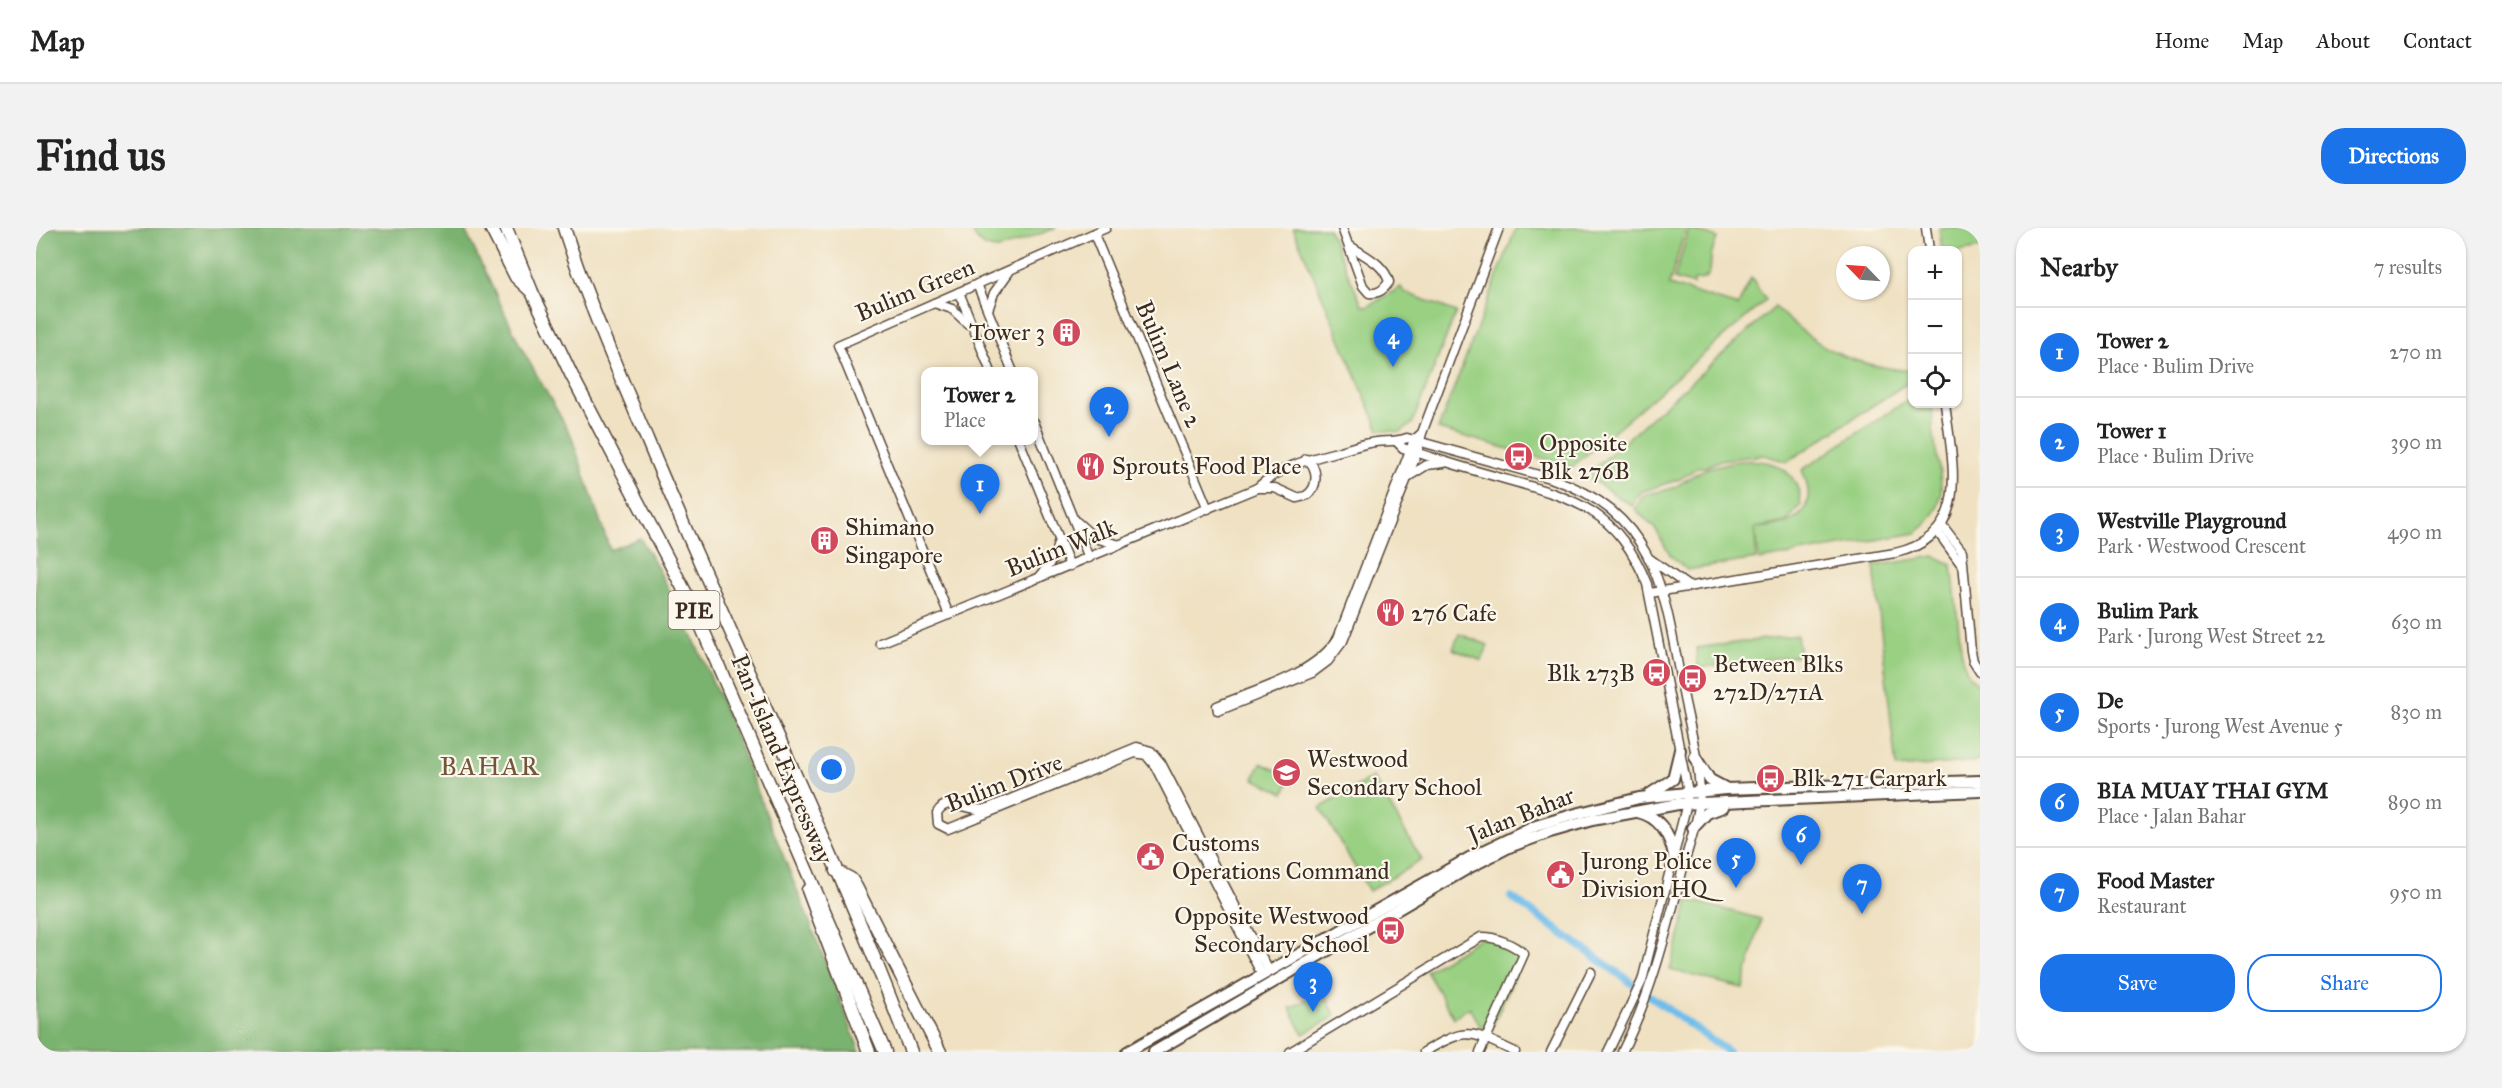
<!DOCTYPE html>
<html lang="en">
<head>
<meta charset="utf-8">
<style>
  :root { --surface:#fff; --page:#f2f2f2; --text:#222; --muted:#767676; --line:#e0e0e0; --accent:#1a73e8 }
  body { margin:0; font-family:"IM FELL Great Primer",serif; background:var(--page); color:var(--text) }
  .controls { position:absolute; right:18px; top:18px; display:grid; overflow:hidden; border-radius:12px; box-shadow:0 2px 4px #0004 }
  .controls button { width:54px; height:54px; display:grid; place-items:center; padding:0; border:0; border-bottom:2px solid var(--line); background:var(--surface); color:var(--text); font:30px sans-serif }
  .compass { position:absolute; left:1800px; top:18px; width:54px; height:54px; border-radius:50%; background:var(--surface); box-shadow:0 2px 4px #0004; rotate:295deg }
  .you { position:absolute; left:796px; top:542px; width:21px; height:21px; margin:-15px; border:4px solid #fff; border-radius:50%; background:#1a73e8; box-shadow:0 0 0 9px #1a73e833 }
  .badge { display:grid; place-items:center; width:39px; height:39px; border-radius:50%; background:var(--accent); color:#fff; font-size:20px; font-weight:700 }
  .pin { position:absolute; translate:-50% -50px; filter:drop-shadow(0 2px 3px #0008) }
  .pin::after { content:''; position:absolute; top:32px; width:21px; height:18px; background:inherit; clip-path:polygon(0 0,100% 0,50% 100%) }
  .popup { position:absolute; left:885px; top:139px; width:117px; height:78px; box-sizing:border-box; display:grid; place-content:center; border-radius:12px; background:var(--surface); filter:drop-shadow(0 2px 4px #0005); font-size:20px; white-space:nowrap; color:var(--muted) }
  .popup b { font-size:22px; color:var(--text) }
  .popup::after { content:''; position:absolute; left:50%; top:100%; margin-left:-12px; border:12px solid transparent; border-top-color:var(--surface) }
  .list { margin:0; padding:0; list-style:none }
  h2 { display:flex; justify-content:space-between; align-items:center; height:78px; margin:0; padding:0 24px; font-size:26px }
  h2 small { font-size:20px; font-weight:400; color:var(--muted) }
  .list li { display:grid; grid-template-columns:39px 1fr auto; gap:18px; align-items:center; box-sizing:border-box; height:90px; padding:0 24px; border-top:2px solid var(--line) }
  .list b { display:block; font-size:22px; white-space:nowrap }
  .list p { margin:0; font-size:20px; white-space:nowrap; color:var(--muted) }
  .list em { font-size:20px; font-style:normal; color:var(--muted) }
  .actions { display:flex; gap:12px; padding:18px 24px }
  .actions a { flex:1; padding:14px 0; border:2px solid var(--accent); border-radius:24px; text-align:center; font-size:21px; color:var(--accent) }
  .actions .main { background:var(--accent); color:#fff }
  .icon { flex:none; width:33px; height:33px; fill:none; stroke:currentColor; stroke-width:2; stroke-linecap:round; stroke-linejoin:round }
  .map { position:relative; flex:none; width:1944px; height:824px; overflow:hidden; border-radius:24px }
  header { display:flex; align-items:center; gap:36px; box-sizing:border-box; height:84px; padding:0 30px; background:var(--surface); border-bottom:2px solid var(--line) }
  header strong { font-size:28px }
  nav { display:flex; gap:33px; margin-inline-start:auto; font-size:21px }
  .intro { display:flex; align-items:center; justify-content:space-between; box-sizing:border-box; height:144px; padding:0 36px }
  h1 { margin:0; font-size:42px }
  .button { padding:15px 27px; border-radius:24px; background:var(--accent); color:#fff; font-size:21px; font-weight:700 }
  main { display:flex; gap:36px; padding:0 36px }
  aside { flex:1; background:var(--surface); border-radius:24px; box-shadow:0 2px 4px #0004 }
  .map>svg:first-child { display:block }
</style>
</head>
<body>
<header>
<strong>Map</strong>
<nav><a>Home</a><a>Map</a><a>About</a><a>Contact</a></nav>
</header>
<div class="intro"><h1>Find us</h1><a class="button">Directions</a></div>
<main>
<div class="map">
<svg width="1944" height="824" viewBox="0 0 1944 824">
  <rect width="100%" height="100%" fill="#fbf7ec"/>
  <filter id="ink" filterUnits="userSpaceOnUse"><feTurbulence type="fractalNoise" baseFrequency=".0167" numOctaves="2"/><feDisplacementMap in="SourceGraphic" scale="12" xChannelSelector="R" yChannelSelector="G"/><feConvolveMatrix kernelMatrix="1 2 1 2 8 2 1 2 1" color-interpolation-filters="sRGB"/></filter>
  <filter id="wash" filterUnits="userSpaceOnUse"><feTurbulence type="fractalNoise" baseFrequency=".008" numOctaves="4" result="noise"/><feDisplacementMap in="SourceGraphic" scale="24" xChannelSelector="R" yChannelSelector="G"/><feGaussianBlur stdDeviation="1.35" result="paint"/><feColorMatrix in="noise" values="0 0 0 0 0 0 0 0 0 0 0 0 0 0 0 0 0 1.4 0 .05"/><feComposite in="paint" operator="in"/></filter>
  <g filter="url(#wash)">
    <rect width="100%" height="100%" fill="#efe1c2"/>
    <g fill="#99d082" stroke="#6a7d50" stroke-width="1.5">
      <path d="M935 0H1020L963 21C948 21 940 15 935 0Z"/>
      <polygon points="1257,0 1292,0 1326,77 1331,79 1365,59 1368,64 1420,84 1376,196 1364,204 1343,202"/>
      <polygon points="1480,0 1650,0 1633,57 1702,78 1715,50 1730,72 1536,239 1402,201"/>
      <polygon points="1903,0 1944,0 1944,20 1922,24 1906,22"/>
      <path d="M1653 1 1681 10C1679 16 1676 23 1675 29 1674 42 1677 52 1658 52L1657 57 1638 51Z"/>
      <path d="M1739 79C1785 123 1813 137 1876 143V152L1751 234 1728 227 1684 232 1670 239H1662L1644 251 1605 264 1596 278 1550 248Z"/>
      <path d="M1876 169V176H1896C1897 186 1896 197 1898 208 1902 249 1919 275 1880 305L1723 332 1719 300 1720 331 1651 342 1634 327 1620 302 1599 281 1608 267C1618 264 1630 263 1639 259 1648 254 1655 248 1663 244 1702 227 1761 222 1765 277L1750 294 1720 300C1758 298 1785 285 1766 242Z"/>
      <polygon points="1899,328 1916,337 1926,431 1933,448 1944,457 1944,533 1860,540 1838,338"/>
      <polygon points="1423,406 1452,417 1446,433 1417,421"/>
      <polygon points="1761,407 1764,427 1662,440 1660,420"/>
      <polygon points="1225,535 1255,549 1248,565 1218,551"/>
      <polygon points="1337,549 1386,632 1333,663 1284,580"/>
      <polygon points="1653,672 1725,691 1707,760 1634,742"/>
      <polygon points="1444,710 1453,711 1488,726 1451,811 1434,779 1418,790 1390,743"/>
      <polygon points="1287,763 1300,788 1267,806 1254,780"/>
    </g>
    <path fill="#7ab270" stroke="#5a6e47" stroke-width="1.5" d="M0 0H428L486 121 535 207 574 322 604 310C654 392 689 481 724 570 758 654 792 739 824 824H0Z"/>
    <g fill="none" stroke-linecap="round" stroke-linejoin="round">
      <g stroke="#70bdea" stroke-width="8">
        <polyline points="1475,669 1603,760"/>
        <polyline points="1614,768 1692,824"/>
      </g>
    </g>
  </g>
  <g filter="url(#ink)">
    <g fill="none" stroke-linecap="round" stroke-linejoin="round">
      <defs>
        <g id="minor">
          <path d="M1306 0 1327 58 1333 65C1343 66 1347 62 1353 54 1348 35 1328 28 1313 17"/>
          <polyline points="1890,0 1893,22"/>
          <polyline points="1058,6 1172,281"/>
          <polyline points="941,56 977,144"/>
          <polyline points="923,64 955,144"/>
          <polyline points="898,75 916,81 932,96"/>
          <polyline points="952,82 958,65 973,44"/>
          <polyline points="998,194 1053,330"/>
          <path d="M1386 205 1378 212 1302 410C1279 447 1220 462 1181 478L1182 483 1276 445 1292 433 1307 413 1381 225 1386 205 1463 0"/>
          <polyline points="983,212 1034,338"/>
          <path d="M1361 214 1367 220C1400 231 1432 241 1465 250 1536 270 1581 280 1611 356L1651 559V575L1606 753 1572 824"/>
          <polyline points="1373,248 1391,237 1408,235"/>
          <path d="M1221 260H1239L1261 270C1264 269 1268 269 1271 267 1283 259 1282 238 1270 231"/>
          <polyline points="1041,294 1059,310 1084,317"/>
          <polyline points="1906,297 1926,323 1935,423 1937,433 1944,444"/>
          <polyline points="1901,303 1925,336"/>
          <polyline points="1614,331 1652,358"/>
          <polyline points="1003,350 1018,329 1023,312"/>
          <path d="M1614 365 1859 325C1937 308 1916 234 1909 176"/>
          <polyline points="913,387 802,117 1070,0"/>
          <path d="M844 415 1221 260C1243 240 1269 232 1297 225 1310 222 1321 217 1334 215 1347 212 1358 215 1371 210L1517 251C1626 288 1629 373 1648 470 1654 500 1667 548 1663 578 1660 600 1651 622 1646 644 1630 706 1615 767 1586 824"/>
          <path d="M1226 747 1119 538 1110 527 1099 525 912 601 902 596 901 585C912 565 933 585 950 581L1101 519 1115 523 1125 535 1233 743"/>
          <path d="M1254 824 1445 709C1459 708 1478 717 1488 726L1444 824"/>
          <path d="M1388 824C1433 798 1434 803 1479 824"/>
          <polyline points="1515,824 1555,744"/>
        </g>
        <g id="major">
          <polyline points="1659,529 1674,552 1689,560"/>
          <polyline points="1614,566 1637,551 1644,522"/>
          <path d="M1602 584C1624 589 1634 607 1638 628"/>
          <polyline points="1657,600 1671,585 1687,579"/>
          <polyline points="1091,824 1433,630 1500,598 1540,586 1603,570 1689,561 1944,553"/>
          <polyline points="1118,824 1434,639 1473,619 1514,604 1556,592 1642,576 1944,563"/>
        </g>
        <g id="highway">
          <polyline points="455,0 480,49 495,63"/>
          <polyline points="470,0 496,64 535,146 657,379 849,824"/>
          <path d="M528 0C551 72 581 141 611 211 696 416 797 616 875 824"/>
          <polyline points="800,643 815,651 820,659 904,824"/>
          <polyline points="772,662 833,824"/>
        </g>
      </defs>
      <use href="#minor" stroke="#564537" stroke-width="11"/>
      <use href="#major" stroke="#564537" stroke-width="14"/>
      <use href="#highway" stroke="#564537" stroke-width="15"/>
      <use href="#minor" stroke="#fff" stroke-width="8"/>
      <use href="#major" stroke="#fff" stroke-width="10"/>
      <use href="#highway" stroke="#fff" stroke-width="12"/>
    </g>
  </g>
  <defs>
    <symbol id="building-disc" viewBox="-11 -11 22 22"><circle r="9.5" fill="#d1495b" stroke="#fbf7ec"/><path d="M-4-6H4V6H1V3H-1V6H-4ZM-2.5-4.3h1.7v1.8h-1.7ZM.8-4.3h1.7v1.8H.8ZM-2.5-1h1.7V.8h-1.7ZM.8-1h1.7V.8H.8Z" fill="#fff"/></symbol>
    <symbol id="bus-disc" viewBox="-11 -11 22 22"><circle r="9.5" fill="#d1495b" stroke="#fbf7ec"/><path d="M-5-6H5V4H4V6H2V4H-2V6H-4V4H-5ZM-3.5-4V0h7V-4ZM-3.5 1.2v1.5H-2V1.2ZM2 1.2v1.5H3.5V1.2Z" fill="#fff"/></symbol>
    <symbol id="restaurant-disc" viewBox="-11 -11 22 22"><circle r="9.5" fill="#d1495b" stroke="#fbf7ec"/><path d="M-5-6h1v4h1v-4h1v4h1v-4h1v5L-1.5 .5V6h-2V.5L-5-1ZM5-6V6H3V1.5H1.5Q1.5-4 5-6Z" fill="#fff"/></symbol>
    <symbol id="school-disc" viewBox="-11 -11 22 22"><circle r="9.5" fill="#d1495b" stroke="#fbf7ec"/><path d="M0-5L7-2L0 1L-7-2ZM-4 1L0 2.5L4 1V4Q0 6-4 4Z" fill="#fff"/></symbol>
    <symbol id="civic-disc" viewBox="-11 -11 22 22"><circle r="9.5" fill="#d1495b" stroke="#fbf7ec"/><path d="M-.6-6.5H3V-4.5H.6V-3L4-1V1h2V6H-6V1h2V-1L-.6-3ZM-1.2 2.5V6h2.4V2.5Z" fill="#fff"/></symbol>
  </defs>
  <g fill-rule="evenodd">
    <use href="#building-disc" x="1014" y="88" width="33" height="33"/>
    <use href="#bus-disc" x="1466" y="212" width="33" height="33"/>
    <use href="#restaurant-disc" x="1038" y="222" width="33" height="33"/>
    <use href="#building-disc" x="772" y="296" width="33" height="33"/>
    <use href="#restaurant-disc" x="1338" y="368" width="33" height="33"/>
    <use href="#bus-disc" x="1604" y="428" width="33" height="33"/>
    <use href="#bus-disc" x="1640" y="434" width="33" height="33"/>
    <use href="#school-disc" x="1234" y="528" width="33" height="33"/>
    <use href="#bus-disc" x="1718" y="534" width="33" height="33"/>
    <use href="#civic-disc" x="1098" y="612" width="33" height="33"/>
    <use href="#civic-disc" x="1508" y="630" width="33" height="33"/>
    <use href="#bus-disc" x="1338" y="686" width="33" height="33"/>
  </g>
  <g text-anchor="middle" stroke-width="4.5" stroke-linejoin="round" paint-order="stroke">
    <rect fill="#fbf7ec" stroke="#75685c" stroke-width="1.5" x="632.5" y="363" width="51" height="38" rx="4.5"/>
    <g font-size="22" font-weight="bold" fill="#3b2a1e">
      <text x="658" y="390">PIE</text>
    </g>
    <g font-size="24" fill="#3b2a1e" stroke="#fbf7ec">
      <text transform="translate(879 62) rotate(-23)" y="8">Bulim Green</text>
      <text transform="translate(1133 136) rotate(67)" y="8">Bulim Lane 2</text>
      <text transform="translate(1025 320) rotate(-22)" y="8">Bulim Walk</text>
      <text transform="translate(746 531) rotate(67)" y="8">Pan-Island Expressway</text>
      <text transform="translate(968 555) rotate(-21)" y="8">Bulim Drive</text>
      <text transform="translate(1485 587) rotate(-22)" y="8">Jalan Bahar</text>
    </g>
    <g font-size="24" fill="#3b2a1e" stroke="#fbf7ec" text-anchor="start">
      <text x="1009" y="112" text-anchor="end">Tower 3</text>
      <text x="1503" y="223">Opposite<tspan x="1503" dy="28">Blk 276B</tspan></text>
      <text x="1076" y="246">Sprouts Food Place</text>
      <text x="809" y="307">Shimano<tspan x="809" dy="28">Singapore</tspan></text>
      <text x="1375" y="393">276 Cafe</text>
      <text x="1677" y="444">Between Blks<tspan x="1677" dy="28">272D/271A</tspan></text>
      <text x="1599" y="453" text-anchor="end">Blk 273B</text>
      <text x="1271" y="539">Westwood<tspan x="1271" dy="28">Secondary School</tspan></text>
      <text x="1756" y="558">Blk 271 Carpark</text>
      <text x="1136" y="623">Customs<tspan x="1136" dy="28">Operations Command</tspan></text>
      <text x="1545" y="641">Jurong Police<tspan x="1545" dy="28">Division HQ</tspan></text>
      <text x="1333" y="696" text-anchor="end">Opposite Westwood<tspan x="1333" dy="28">Secondary School</tspan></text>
    </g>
    <g font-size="26" letter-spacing="1.5" fill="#725639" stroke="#fbf7ec">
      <text x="454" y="547">BAHAR</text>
    </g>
  </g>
</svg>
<div class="controls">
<button>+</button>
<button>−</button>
<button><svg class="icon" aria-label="locate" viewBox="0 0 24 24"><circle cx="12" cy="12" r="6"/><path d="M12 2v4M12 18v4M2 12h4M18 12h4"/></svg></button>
</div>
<svg class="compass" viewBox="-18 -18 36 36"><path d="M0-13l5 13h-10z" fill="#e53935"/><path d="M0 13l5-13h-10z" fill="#767676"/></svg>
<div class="you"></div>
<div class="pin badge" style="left:944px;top:286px">1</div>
<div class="popup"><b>Tower 2</b>Place</div>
<div class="pin badge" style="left:1073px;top:209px">2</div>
<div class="pin badge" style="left:1277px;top:784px">3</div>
<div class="pin badge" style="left:1357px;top:139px">4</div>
<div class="pin badge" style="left:1700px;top:660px">5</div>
<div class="pin badge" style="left:1765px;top:637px">6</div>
<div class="pin badge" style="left:1826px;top:686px">7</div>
</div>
<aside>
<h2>Nearby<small>7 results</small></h2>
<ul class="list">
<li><span class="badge">1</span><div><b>Tower 2</b><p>Place · Bulim Drive</p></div><em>270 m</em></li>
<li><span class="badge">2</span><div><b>Tower 1</b><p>Place · Bulim Drive</p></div><em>390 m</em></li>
<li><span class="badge">3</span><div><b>Westville Playground</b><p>Park · Westwood Crescent</p></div><em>490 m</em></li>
<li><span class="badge">4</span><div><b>Bulim Park</b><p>Park · Jurong West Street 22</p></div><em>630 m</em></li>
<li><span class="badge">5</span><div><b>De</b><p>Sports · Jurong West Avenue 5</p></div><em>830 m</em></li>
<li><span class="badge">6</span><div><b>BIA MUAY THAI GYM</b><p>Place · Jalan Bahar</p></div><em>890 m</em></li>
<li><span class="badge">7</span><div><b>Food Master</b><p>Restaurant</p></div><em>950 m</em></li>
</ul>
<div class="actions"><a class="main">Save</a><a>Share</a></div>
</aside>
</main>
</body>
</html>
